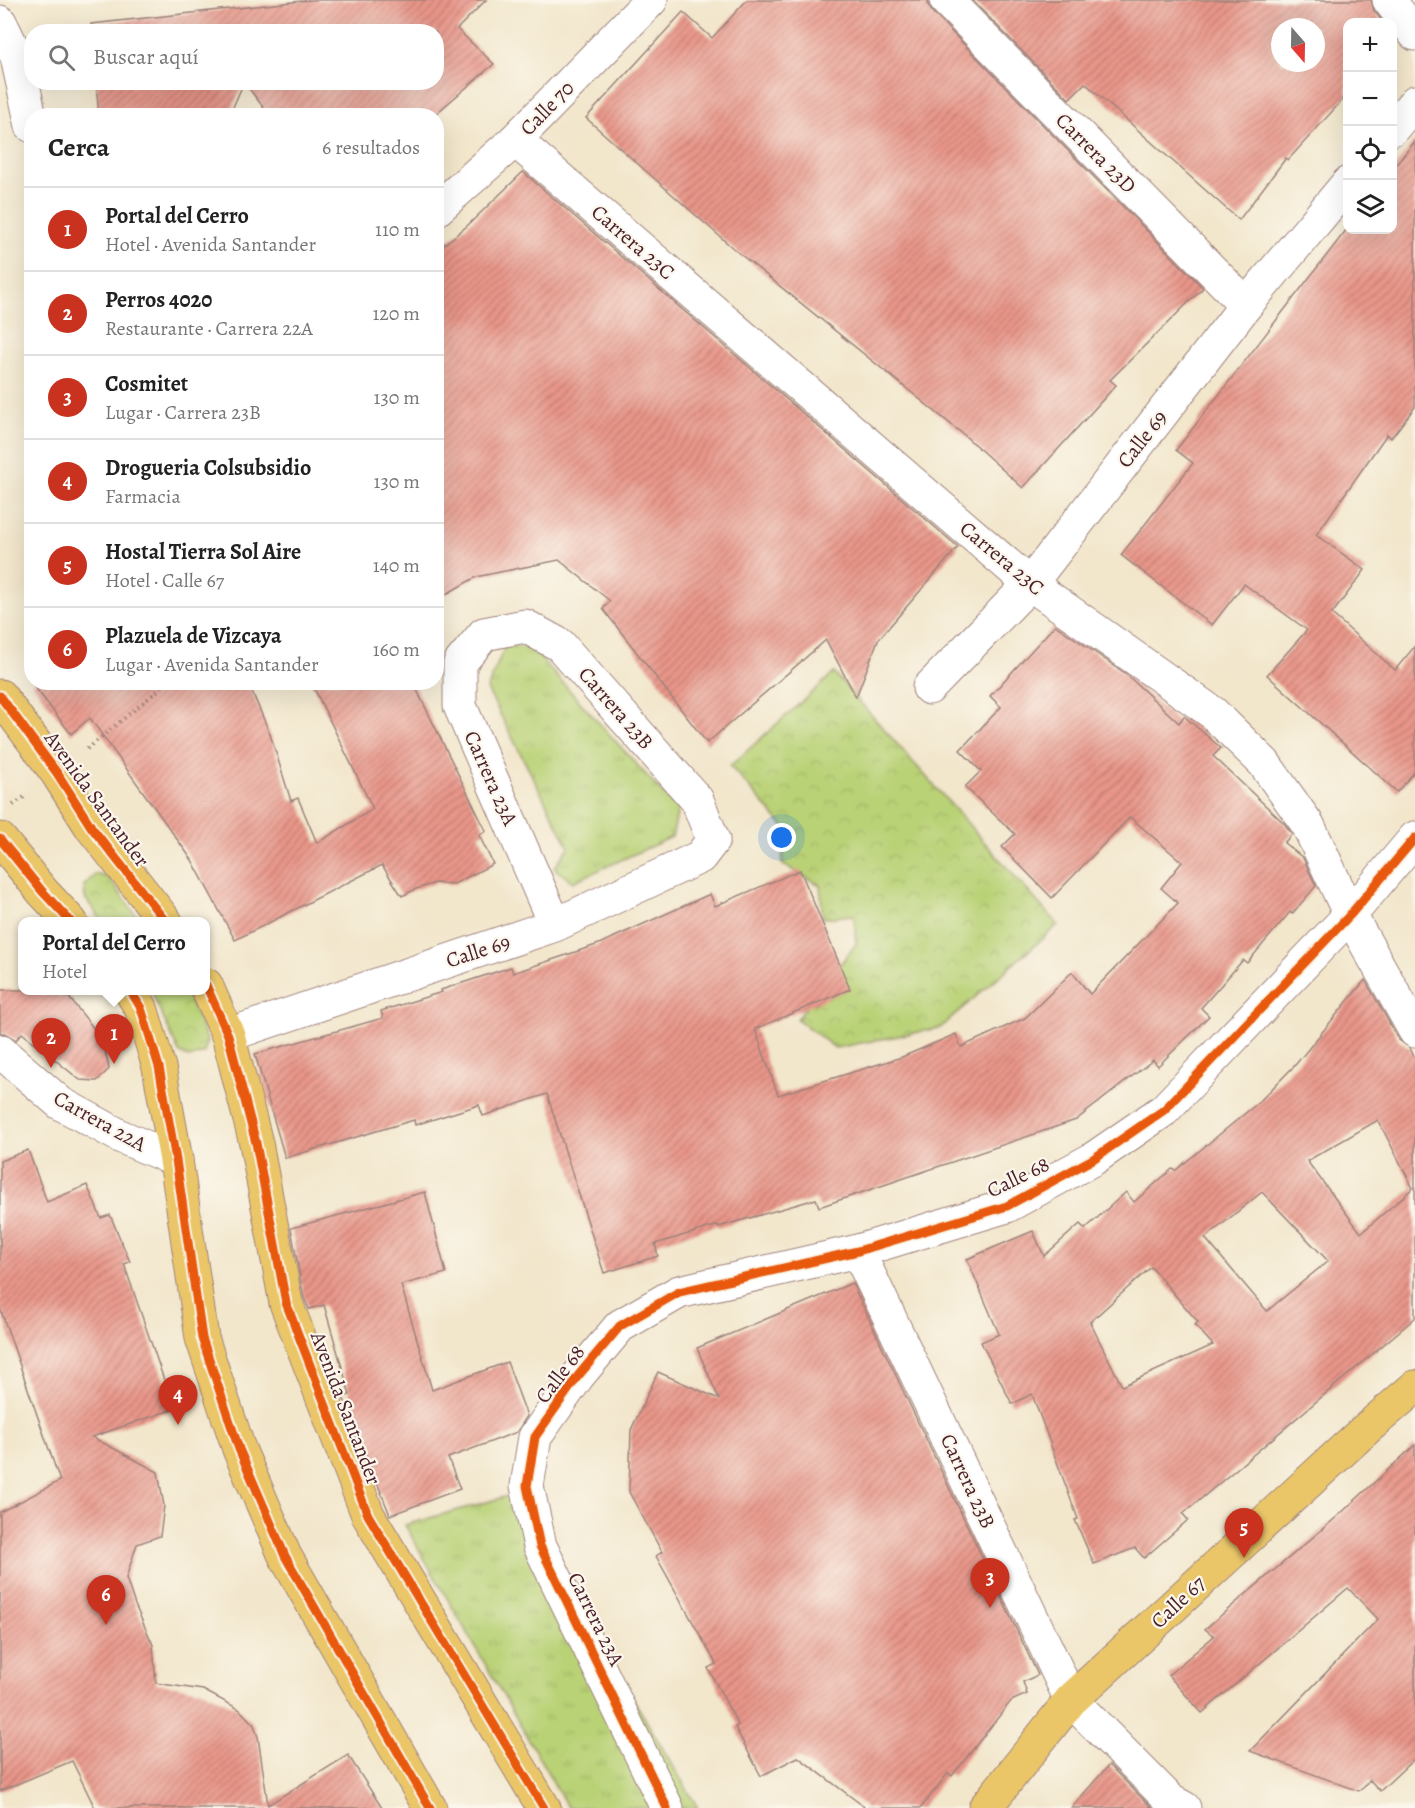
<!DOCTYPE html>
<html lang="es">
<head>
<meta charset="utf-8">
<style>
  :root { --surface:#fff; --page:#f6f6f6; --text:#222; --muted:#767676; --line:#e0e0e0; --accent:#c8321e }
  body { margin:0; font-family:Alegreya,serif; background:var(--page); color:var(--text) }
  .controls { position:absolute; right:18px; top:18px; display:grid; overflow:hidden; border-radius:12px; box-shadow:0 6px 24px #0002 }
  .controls button { width:54px; height:54px; display:grid; place-items:center; padding:0; border:0; border-bottom:2px solid var(--line); background:var(--surface); color:var(--text); font:30px sans-serif }
  .compass { position:absolute; left:1271px; top:18px; width:54px; height:54px; border-radius:50%; background:var(--surface); box-shadow:0 6px 24px #0002; rotate:160deg }
  .you { position:absolute; left:782px; top:838px; width:21px; height:21px; margin:-15px; border:4px solid #fff; border-radius:50%; background:#1a73e8; box-shadow:0 0 0 9px #1a73e833 }
  .badge { display:grid; place-items:center; width:39px; height:39px; border-radius:50%; background:var(--accent); color:#fff; font-size:20px; font-weight:700 }
  .pin { position:absolute; translate:-50% -50px; filter:drop-shadow(0 2px 3px #0008) }
  .pin::after { content:''; position:absolute; top:32px; width:21px; height:18px; background:inherit; clip-path:polygon(0 0,100% 0,50% 100%) }
  .popup { position:absolute; left:18px; top:917px; width:192px; height:78px; box-sizing:border-box; display:grid; place-content:center; border-radius:12px; background:var(--surface); filter:drop-shadow(0 2px 4px #0005); font-size:20px; white-space:nowrap; color:var(--muted) }
  .popup b { font-size:22px; color:var(--text) }
  .popup::after { content:''; position:absolute; left:50%; top:100%; margin-left:-12px; border:12px solid transparent; border-top-color:var(--surface) }
  .list { margin:0; padding:0; list-style:none }
  h2 { display:flex; justify-content:space-between; align-items:center; height:78px; margin:0; padding:0 24px; font-size:26px }
  h2 small { font-size:20px; font-weight:400; color:var(--muted) }
  .list li { display:grid; grid-template-columns:39px 1fr auto; gap:18px; align-items:center; box-sizing:border-box; height:84px; padding:0 24px; border-top:2px solid var(--line) }
  .list b { display:block; font-size:22px; white-space:nowrap }
  .list p { margin:0; font-size:20px; white-space:nowrap; color:var(--muted) }
  .list em { font-size:20px; font-style:normal; color:var(--muted) }
  .icon { flex:none; width:33px; height:33px; fill:none; stroke:currentColor; stroke-width:2; stroke-linecap:round; stroke-linejoin:round }
  .map { position:relative; flex:none; width:1415px; height:1808px; overflow:hidden }
  .search { position:absolute; background:var(--surface); box-shadow:0 6px 24px #0002; left:24px; top:24px; width:420px; height:66px; display:flex; align-items:center; gap:15px; box-sizing:border-box; padding:0 21px; border-radius:24px; color:var(--muted); font-size:22px }
  .panel { position:absolute; background:var(--surface); box-shadow:0 6px 24px #0002; left:24px; top:108px; width:420px; height:582px; border-radius:24px }
  .map>svg:first-child { display:block }
</style>
</head>
<body>
<div class="map">
<svg width="1415" height="1808" viewBox="0 0 1415 1808">
  <defs>
    <pattern id="grass-tufts" width="24" height="20" patternUnits="userSpaceOnUse" patternTransform="scale(1.5)"><rect width="24" height="20" fill="#b9d276"/><path d="M3 7l-1-3M5 7V3M7 7l1-3M15 17l-1-3M17 17v-4M19 17l1-3" fill="none" stroke="#a1b466"/></pattern>
    <pattern id="park-crowns" width="20" height="18" patternUnits="userSpaceOnUse" patternTransform="scale(1.5)"><rect width="20" height="18" fill="#b9d276"/><path d="M2 6a3 3 0 1 1 6 0M12 15a3 3 0 1 1 6 0" fill="none" stroke="#a1b466"/></pattern>
    <pattern id="building-hatch" width="6" height="6" patternUnits="userSpaceOnUse" patternTransform="scale(1.5)"><rect width="6" height="6" fill="#e99689"/><path d="M-1 1l2-2M0 6l6-6M5 7l2-2" fill="none" stroke="#bf7a70"/></pattern>
  </defs>
  <rect width="100%" height="100%" fill="#fbf7ec"/>
  <filter id="ink" filterUnits="userSpaceOnUse"><feTurbulence type="fractalNoise" baseFrequency=".0167" numOctaves="2"/><feDisplacementMap in="SourceGraphic" scale="12" xChannelSelector="R" yChannelSelector="G"/><feConvolveMatrix kernelMatrix="1 2 1 2 8 2 1 2 1" color-interpolation-filters="sRGB"/></filter>
  <filter id="wash" filterUnits="userSpaceOnUse"><feTurbulence type="fractalNoise" baseFrequency=".008" numOctaves="4" result="noise"/><feDisplacementMap in="SourceGraphic" scale="24" xChannelSelector="R" yChannelSelector="G"/><feGaussianBlur stdDeviation="1.35" result="paint"/><feColorMatrix in="noise" values="0 0 0 0 0 0 0 0 0 0 0 0 0 0 0 0 0 1.4 0 .05"/><feComposite in="paint" operator="in"/></filter>
  <g filter="url(#wash)">
    <rect width="100%" height="100%" fill="#f2e6cb"/>
    <g fill="url(#grass-tufts)" stroke="#827850" stroke-width="1.5">
      <polygon points="505,646 531,648 678,810 672,837 573,882 554,868 569,847 487,689"/>
      <polygon points="512,1495 698,1808 568,1808 405,1525"/>
    </g>
    <g fill="url(#park-crowns)" stroke="#827850" stroke-width="1.5">
      <polygon points="834,673 1058,925 940,1028 835,1048 797,1019 856,944 854,915 823,918 820,885 782,864 785,828 730,766"/>
      <polygon points="96,874 109,878 138,918 138,921 102,921 85,898 84,885"/>
      <polygon points="154,991 186,991 207,1040 204,1053 189,1058 179,1052 153,996"/>
    </g>
    <g id="blocks">
      <g fill="url(#building-hatch)" fill-rule="evenodd">
        <polygon points="311,0 486,0 457,29 494,64 433,116 270,116 244,82 436,82 436,32 91,32 91,24"/>
        <polygon points="747,0 928,0 928,5 933,13 1203,288 1110,380 1116,385 1023,488 964,435 734,249 586,118 683,12 712,38"/>
        <path d="M972 0H1371L1374 11 1383 22H1347V95L1288 160 1286 158 1239 220 1085 83 1069 99ZM1280 27H1316V63H1280Z"/>
        <polygon points="96,82 244,82 229,116 99,116"/>
        <polygon points="1415,141 1415,407 1391,438 1387,434 1316,535 1365,570 1332,614 1395,670 1415,646 1415,771 1397,792 1267,675 1307,630 1244,584 1212,625 1121,555 1193,463 1176,450 1347,229 1392,230 1392,170"/>
        <polygon points="523,172 958,547 878,640 856,697 826,640 707,743 603,609 610,601 559,560 476,577 436,600 436,251 467,226"/>
        <polygon points="1055,625 1126,674 1179,723 1184,716 1221,748 1213,756 1284,823 1292,834 1284,843 1303,858 1316,886 1292,914 1290,912 1247,963 1243,960 1201,1008 1209,1016 1158,1066 1153,1060 1076,1120 819,1207 816,1199 718,1227 718,1225 655,1244 658,1256 604,1273 547,1094 483,1116 479,1105 415,1125 414,1120 285,1158 255,1054 383,1018 381,1011 442,992 441,990 511,967 513,973 599,944 710,894 715,906 800,870 850,989 755,1029 778,1095 902,1057 956,1034 961,1047 1025,1018 1072,972 1090,994 1178,903 1161,888 1182,862 1130,817 1052,898 1002,847 1015,834 965,787 981,771 960,750 1001,707 990,696"/>
        <polygon points="31,682 248,682 270,734 291,801 298,798 317,843 373,809 311,682 413,682 486,831 479,835 493,864 454,884 435,883 416,889 402,896 382,865 235,940 192,860 90,718 71,734"/>
        <path d="M1365 980 1399 1040 1410 1048 1415 1059V1318L1183 1514 1188 1520 1144 1558 1135 1548 1094 1564 1075 1520 1078 1519 1032 1394 1012 1404 981 1342 999 1334 967 1259 1033 1231 1044 1256 1080 1224 1085 1229 1126 1192 1134 1202 1172 1169 1176 1170 1259 1102 1296 1064ZM1378 1120 1413 1188 1361 1233 1307 1161ZM1262 1192 1328 1261 1267 1311 1205 1238ZM1151 1267 1198 1322 1195 1325 1213 1345 1122 1386 1090 1322Z"/>
        <polygon points="0,990 63,990 103,1040 109,1069 97,1081 80,1080 22,1033 16,1040 4,1033 0,1033"/>
        <polygon points="28,1150 47,1202 87,1185 101,1218 110,1215 130,1262 124,1264 174,1409 92,1437 158,1472 164,1506 160,1536 137,1544 126,1578 135,1605 153,1645 156,1683 203,1690 239,1709 254,1725 258,1737 268,1805 348,1755 382,1808 95,1808 72,1761 0,1791 0,1512 60,1481 0,1308 0,1161"/>
        <polygon points="425,1192 446,1273 401,1285 432,1390 507,1362 527,1416 517,1432 448,1458 460,1489 390,1515 343,1397 350,1395 324,1305 309,1309 304,1298 291,1228"/>
        <polygon points="852,1283 1038,1675 1023,1682 1027,1694 1011,1701 952,1776 948,1773 921,1808 866,1808 798,1757 761,1776 735,1727 738,1725 708,1668 716,1664 656,1556 662,1552 629,1492 631,1430 658,1372 719,1399 697,1348"/>
        <polygon points="1415,1445 1415,1758 1380,1791 1370,1780 1359,1791 1250,1751 1378,1619 1348,1588 1202,1713 1168,1675 1214,1636 1205,1629 1339,1515"/>
        <polygon points="1109,1765 1152,1808 1071,1808"/>
      </g>
    </g>
  </g>
  <g filter="url(#ink)">
    <use href="#blocks" fill-opacity="0" stroke="#9e827b" stroke-width="1.5"/>
    <g fill="none" stroke-linecap="round" stroke-linejoin="round">
      <defs>
        <g id="minor">
          <polyline points="946,0 1246,305"/>
          <polyline points="1389,0 1415,34"/>
          <polyline points="0,22 17,57 32,126"/>
          <polyline points="1392,129 1415,102"/>
          <polyline points="515,140 1030,584 1213,713 1264,763 1308,825 1350,915 1415,1031"/>
          <polyline points="436,210 515,140 651,0"/>
          <polyline points="929,688 1030,584 1246,305 1348,183"/>
          <polyline points="228,1035 555,925 700,857 713,840 697,800 560,645 525,626 484,634 460,663 460,706 555,925"/>
          <polyline points="0,1051 60,1103 122,1137 176,1160"/>
          <polyline points="858,1251 1071,1700 1171,1801 1184,1808"/>
          <polyline points="667,1808 540,1546 527,1486 535,1437 578,1376 620,1326 679,1292 858,1251 1007,1206 1093,1159 1164,1110 1350,915 1415,838"/>
        </g>
        <g id="major">
          <polyline points="0,696 57,773 92,828 166,922"/>
          <polyline points="0,839 42,891 71,922"/>
          <polyline points="206,985 228,1035 256,1143 286,1303 368,1515 544,1808"/>
          <polyline points="130,990 141,1008 159,1067 176,1160 202,1338 239,1449 285,1556 430,1808"/>
          <polyline points="985,1808 1071,1700 1365,1430 1415,1387"/>
        </g>
      </defs>
      <use href="#minor" stroke="#9e827b" stroke-width="35"/>
      <use href="#major" stroke="#9e827b" stroke-width="35"/>
      <g stroke="#9e827b" stroke-width="4" stroke-dasharray="1.5 4.5" stroke-linecap="butt">
        <polyline points="87,749 168,682"/>
        <polyline points="13,805 27,795"/>
      </g>
      <use href="#minor" stroke="#fff" stroke-width="33"/>
      <use href="#major" stroke="#eac669" stroke-width="33"/>
      <defs>
        <g id="cycleway">
          <polyline points="0,696 57,773 92,828 166,922"/>
          <polyline points="0,839 42,891 71,922"/>
          <polyline points="206,985 228,1035 256,1143 286,1303 368,1515 544,1808"/>
          <polyline points="130,990 141,1008 159,1067 176,1160 202,1338 239,1449 285,1556 430,1808"/>
          <polyline points="667,1808 540,1546 527,1486 535,1437 578,1376 620,1326 679,1292 858,1251 1007,1206 1093,1159 1164,1110 1350,915 1415,838"/>
        </g>
      </defs>
      <use href="#cycleway" stroke="#fbf7ec" stroke-width="13"/>
      <use href="#cycleway" stroke="#e8590c" stroke-width="9"/>
    </g>
  </g>
  <g text-anchor="middle" stroke-width="4.5" stroke-linejoin="round" paint-order="stroke">
    <g font-size="21" fill="#4a1f2b" stroke="#fbf7ec">
      <text transform="translate(547 108) rotate(-46)" y="7">Calle 70</text>
      <text transform="translate(1096 153) rotate(45)" y="7">Carrera 23D</text>
      <text transform="translate(633 242) rotate(41)" y="7">Carrera 23C</text>
      <text transform="translate(1142 439) rotate(-52)" y="7">Calle 69</text>
      <text transform="translate(1002 558) rotate(40)" y="7">Carrera 23C</text>
      <text transform="translate(616 708) rotate(49)" y="7">Carrera 23B</text>
      <text transform="translate(491 778) rotate(66)" y="7">Carrera 23A</text>
      <text transform="translate(97 799) rotate(54)" y="7">Avenida Santander</text>
      <text transform="translate(478 951) rotate(-18)" y="7">Calle 69</text>
      <text transform="translate(100 1121) rotate(29)" y="7">Carrera 22A</text>
      <text transform="translate(1018 1177) rotate(-26)" y="7">Calle 68</text>
      <text transform="translate(560 1374) rotate(-53)" y="7">Calle 68</text>
      <text transform="translate(346 1408) rotate(69)" y="7">Avenida Santander</text>
      <text transform="translate(968 1481) rotate(65)" y="7">Carrera 23B</text>
      <text transform="translate(1178 1602) rotate(-43)" y="7">Calle 67</text>
      <text transform="translate(596 1619) rotate(64)" y="7">Carrera 23A</text>
    </g>
  </g>
</svg>
<div class="controls">
<button>+</button>
<button>−</button>
<button><svg class="icon" aria-label="locate" viewBox="0 0 24 24"><circle cx="12" cy="12" r="6"/><path d="M12 2v4M12 18v4M2 12h4M18 12h4"/></svg></button>
<button><svg class="icon" aria-label="layers" viewBox="0 0 24 24"><path d="M12 4l9 5-9 5-9-5zM3 14l9 5 9-5"/></svg></button>
</div>
<svg class="compass" viewBox="-18 -18 36 36"><path d="M0-13l5 13h-10z" fill="#e53935"/><path d="M0 13l5-13h-10z" fill="#767676"/></svg>
<div class="you"></div>
<div class="pin badge" style="left:114px;top:1064px">1</div>
<div class="popup"><b>Portal del Cerro</b>Hotel</div>
<div class="pin badge" style="left:51px;top:1068px">2</div>
<div class="pin badge" style="left:990px;top:1608px">3</div>
<div class="pin badge" style="left:178px;top:1425px">4</div>
<div class="pin badge" style="left:1244px;top:1558px">5</div>
<div class="pin badge" style="left:106px;top:1625px">6</div>
<div class="search"><svg class="icon" aria-label="search" viewBox="0 0 24 24"><circle cx="10" cy="10" r="6"/><path d="M15 15l6 6"/></svg>Buscar aquí</div>
<section class="panel">
<h2>Cerca<small>6 resultados</small></h2>
<ul class="list">
<li><span class="badge">1</span><div><b>Portal del Cerro</b><p>Hotel · Avenida Santander</p></div><em>110 m</em></li>
<li><span class="badge">2</span><div><b>Perros 4020</b><p>Restaurante · Carrera 22A</p></div><em>120 m</em></li>
<li><span class="badge">3</span><div><b>Cosmitet</b><p>Lugar · Carrera 23B</p></div><em>130 m</em></li>
<li><span class="badge">4</span><div><b>Drogueria Colsubsidio</b><p>Farmacia</p></div><em>130 m</em></li>
<li><span class="badge">5</span><div><b>Hostal Tierra Sol Aire</b><p>Hotel · Calle 67</p></div><em>140 m</em></li>
<li><span class="badge">6</span><div><b>Plazuela de Vizcaya</b><p>Lugar · Avenida Santander</p></div><em>160 m</em></li>
</ul>
</section>
</div>
</body>
</html>
